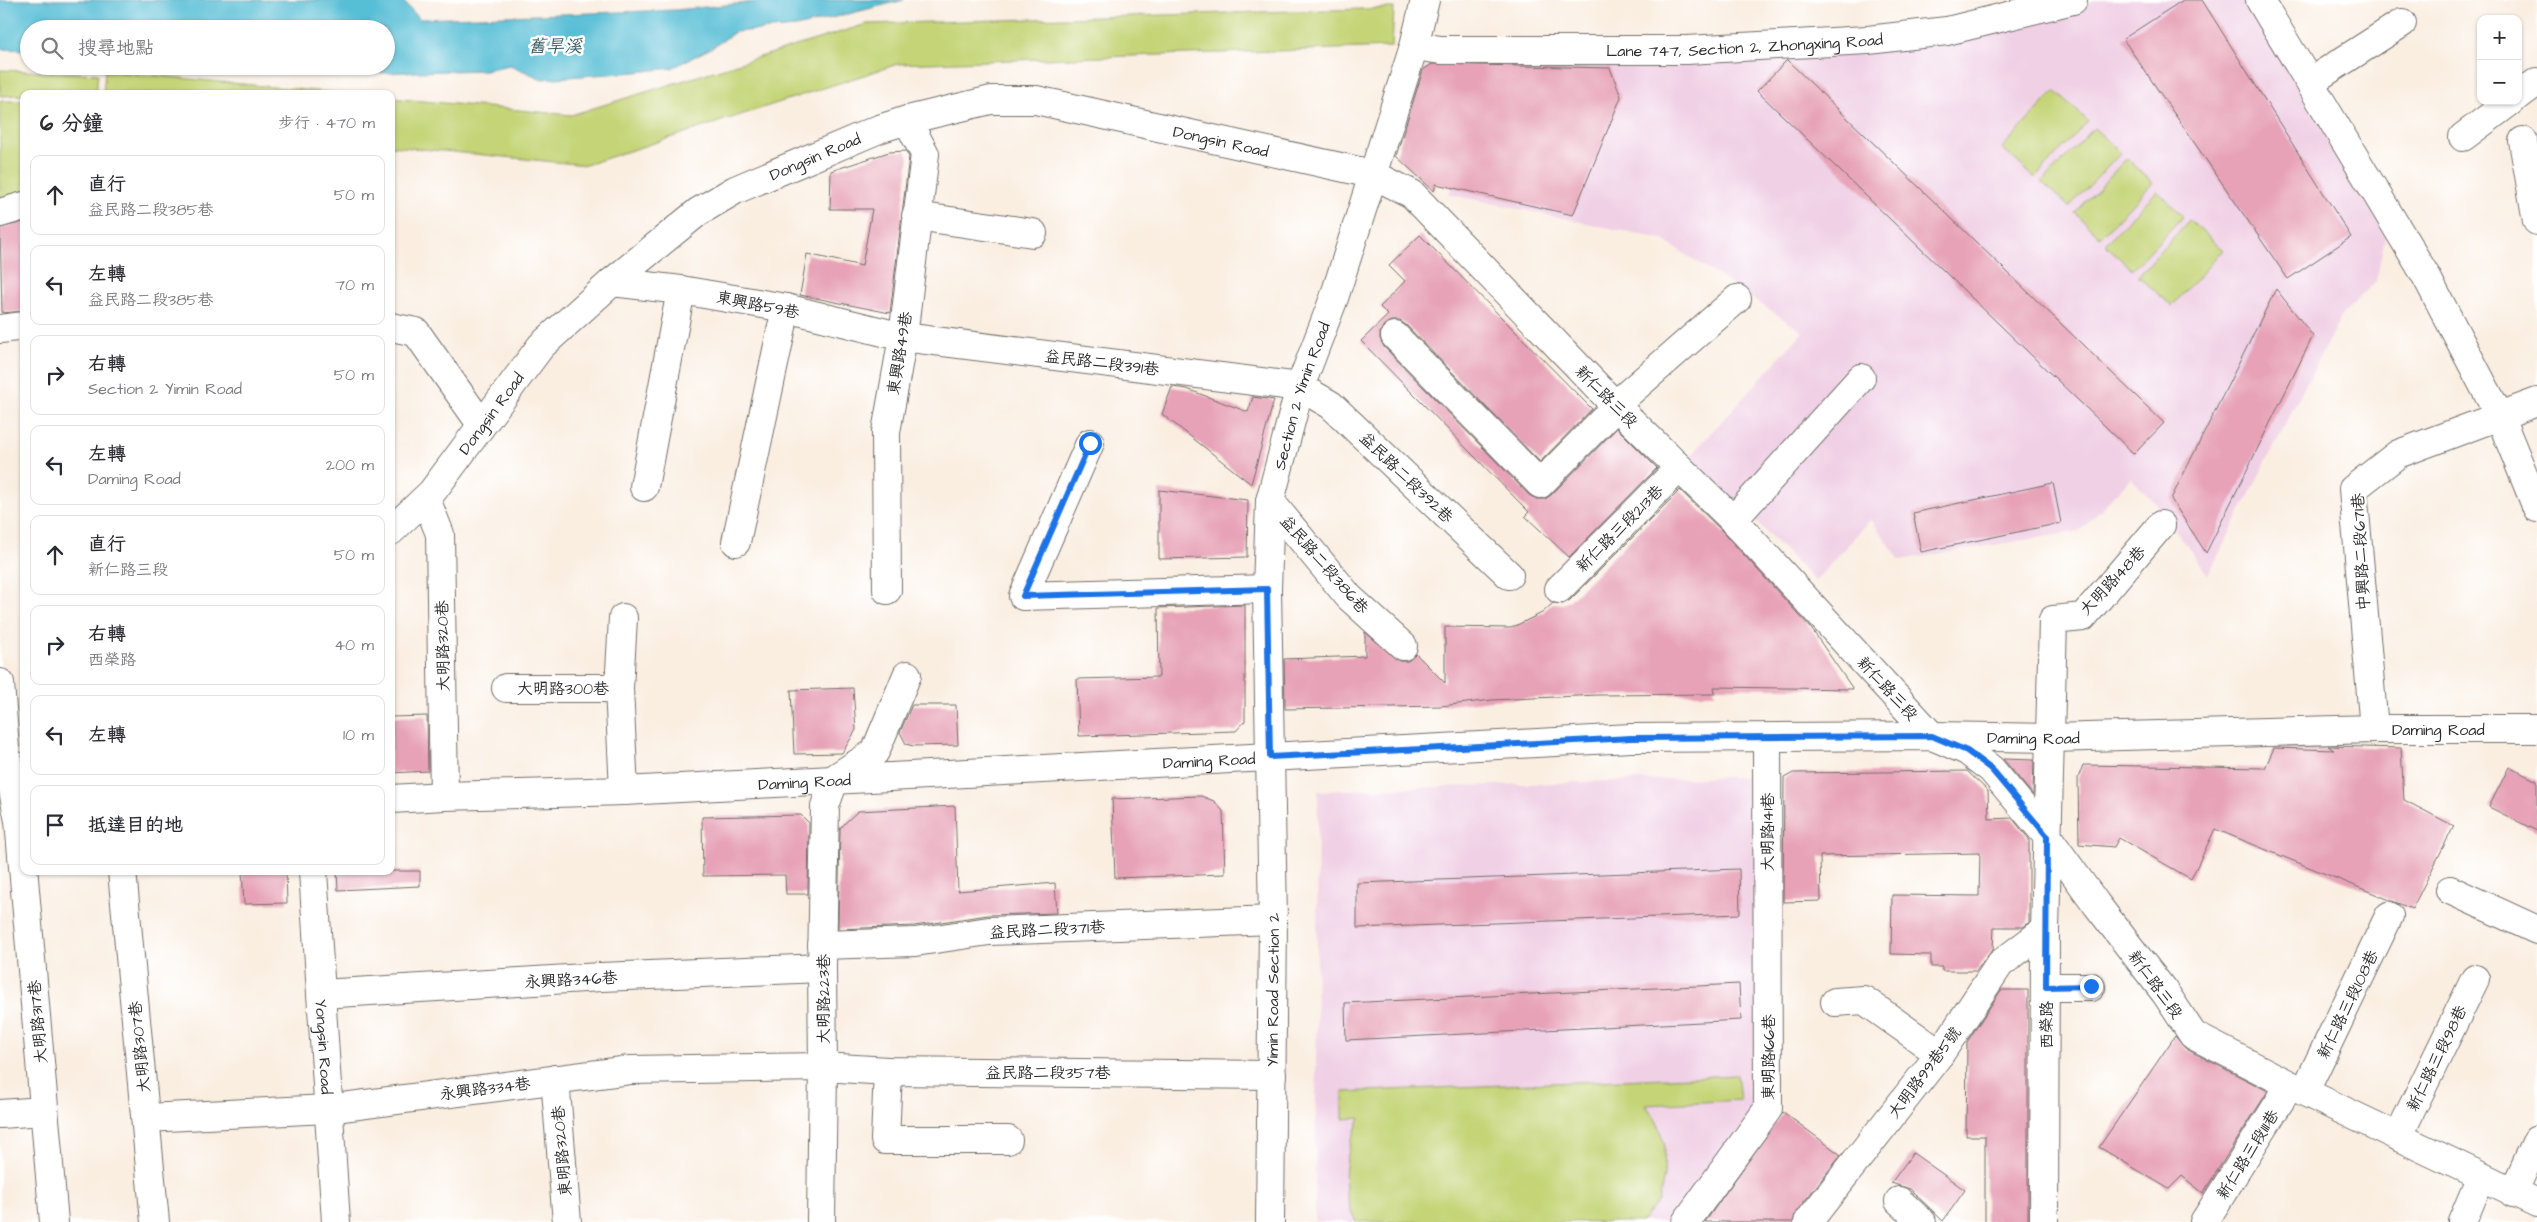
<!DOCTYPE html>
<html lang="zh-TW">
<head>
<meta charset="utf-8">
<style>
  :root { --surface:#fff; --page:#f7f7f7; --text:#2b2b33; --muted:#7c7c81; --line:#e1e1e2 }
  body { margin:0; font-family:"Architects Daughter","LXGW WenKai TC",sans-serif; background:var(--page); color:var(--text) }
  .controls { position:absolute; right:15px; top:15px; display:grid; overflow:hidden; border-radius:10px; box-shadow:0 1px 4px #0004 }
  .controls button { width:45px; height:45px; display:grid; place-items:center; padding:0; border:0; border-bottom:1px solid var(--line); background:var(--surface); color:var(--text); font:25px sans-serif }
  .stop { position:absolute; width:15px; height:15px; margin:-11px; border:4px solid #1a73e8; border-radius:50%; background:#fff }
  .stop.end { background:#1a73e8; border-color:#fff; box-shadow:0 1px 5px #0008 }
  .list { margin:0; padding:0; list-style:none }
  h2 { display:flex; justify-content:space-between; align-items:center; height:65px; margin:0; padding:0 20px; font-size:21px }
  h2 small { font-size:16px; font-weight:400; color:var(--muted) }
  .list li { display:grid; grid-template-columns:32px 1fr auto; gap:15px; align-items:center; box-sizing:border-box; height:80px; margin:0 10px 10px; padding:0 10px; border:1px solid var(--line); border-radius:10px }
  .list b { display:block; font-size:19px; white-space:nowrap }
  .list p { margin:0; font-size:16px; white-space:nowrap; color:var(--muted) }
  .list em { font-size:16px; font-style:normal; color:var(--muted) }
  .icon { flex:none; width:28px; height:28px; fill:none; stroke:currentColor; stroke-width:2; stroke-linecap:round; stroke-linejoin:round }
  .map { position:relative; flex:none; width:2537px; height:1222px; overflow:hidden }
  .search { position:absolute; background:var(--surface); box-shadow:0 1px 4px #0004; left:20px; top:20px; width:375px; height:55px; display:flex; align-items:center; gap:12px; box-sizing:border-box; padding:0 18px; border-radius:28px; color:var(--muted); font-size:19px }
  .panel { position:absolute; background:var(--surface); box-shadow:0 1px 4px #0004; left:20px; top:90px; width:375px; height:785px; border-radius:10px }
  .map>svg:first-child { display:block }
</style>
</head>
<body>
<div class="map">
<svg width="2537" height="1222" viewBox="0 0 2537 1222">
  <rect width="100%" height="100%" fill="#fff"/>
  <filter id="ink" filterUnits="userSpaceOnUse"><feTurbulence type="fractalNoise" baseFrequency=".02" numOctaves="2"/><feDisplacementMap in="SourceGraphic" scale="10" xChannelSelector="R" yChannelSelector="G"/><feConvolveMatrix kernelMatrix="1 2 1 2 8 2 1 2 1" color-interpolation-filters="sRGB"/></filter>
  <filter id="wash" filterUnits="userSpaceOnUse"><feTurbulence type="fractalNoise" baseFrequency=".0096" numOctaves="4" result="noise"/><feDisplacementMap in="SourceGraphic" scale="20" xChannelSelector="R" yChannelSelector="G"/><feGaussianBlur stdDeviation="1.12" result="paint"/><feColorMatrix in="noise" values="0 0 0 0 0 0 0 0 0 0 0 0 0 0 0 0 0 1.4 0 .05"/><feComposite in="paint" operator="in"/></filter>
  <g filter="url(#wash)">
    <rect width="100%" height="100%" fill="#faeee1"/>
    <g fill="#f0d0e5">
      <polygon points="2095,0 2250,0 2363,188 2385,237 2376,281 2341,316 2208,575 2159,507 2131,478 2080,531 1900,560 1871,519 1815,581 1690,456 1803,332 1662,239 1449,194 1493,61 1626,59 2079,6"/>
      <polygon points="1760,776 1763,1100 1670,1222 1315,1222 1318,791"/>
    </g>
    <g fill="#c4d476" stroke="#788050">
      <polygon points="1394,8 1392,47 898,64 586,165 391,146 391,98 571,115 867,24"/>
      <polygon points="0,70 98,74 96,92 0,96"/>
      <polygon points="105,71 348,94 103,94"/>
      <polygon points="2055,91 2088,121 2035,178 2002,148"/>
      <polygon points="0,101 24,101 24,198 0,204"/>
      <polygon points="2094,128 2121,153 2069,207 2042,182"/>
      <polygon points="2127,158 2153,183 2100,237 2075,213"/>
      <polygon points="2157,191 2183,216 2132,270 2105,244"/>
      <polygon points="2189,220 2223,250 2172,306 2138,276"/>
      <path d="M1737 1075 1740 1100 1646 1105 1657 1122 1665 1146 1664 1176 1659 1201 1641 1222H1356C1338 1185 1345 1155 1360 1118L1343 1119V1092Z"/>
    </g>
    <polygon fill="#57bed5" stroke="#417480" points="0,0 402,0 420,19 676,10 775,0 904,0 796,27 735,32 713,47 672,68 636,72 542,79 510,65 485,70 380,73 293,66 386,66 386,29 29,29 29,50 0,49"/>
    <g id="blocks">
      <g fill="#e7a2b7">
        <polygon points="2183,0 2202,0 2351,237 2288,279 2123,39"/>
        <polygon points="1787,60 2164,423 2134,454 1757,91"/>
        <polygon points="1432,64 1610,68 1621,97 1573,215 1436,184 1434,191 1396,156 1423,70"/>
        <polygon points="906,151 909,157 890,313 800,295 807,254 862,266 872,209 830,209 831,171 889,152"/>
        <polygon points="24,222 24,311 2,313 0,228"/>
        <polygon points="1420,235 1592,409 1540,462 1406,325 1400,321 1392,321 1384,325 1380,332 1380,339 1384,347 1529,495 1536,499 1545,499 1551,495 1617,428 1657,468 1569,557 1525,516 1529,512 1361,341 1388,315 1380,307 1405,281 1389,265"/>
        <polygon points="2276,289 2313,336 2206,553 2171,499"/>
        <polygon points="1172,387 1187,389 1248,412 1253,397 1274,400 1251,484 1162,414"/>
        <polygon points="2053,483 2061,523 1921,552 1913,513"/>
        <polygon points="1159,490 1248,500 1247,557 1159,559"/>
        <polygon points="1680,490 1722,531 1810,627 1853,689 1714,687 1715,694 1598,695 1492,700 1441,706 1285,709 1284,659 1365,656 1365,632 1399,661 1408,661 1416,654 1445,683 1445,627 1511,628 1542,613 1553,603 1563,604 1570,600"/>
        <polygon points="1245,605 1245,721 1236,731 1079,736 1077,679 1159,677 1158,608"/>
        <polygon points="853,688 856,730 842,753 794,754 791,690"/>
        <polygon points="912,705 956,705 958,745 913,746 906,744 900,732"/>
        <polygon points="427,716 428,771 391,773 391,717"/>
        <polygon points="2328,746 2401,748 2404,800 2454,826 2412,909 2215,829 2191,879 2119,838 2114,847 2079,844 2078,778 2083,765 2265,768 2274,748 2334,750"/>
        <polygon points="2003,759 2034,760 2033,795"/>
        <polygon points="2509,767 2537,781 2537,831 2489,807"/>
        <polygon points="1967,771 1988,791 1989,819 2012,818 2029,839 2029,923 2023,927 1994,927 1993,949 1976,971 1942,971 1942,967 1931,967 1931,955 1891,954 1892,895 1979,896 1980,853 1820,856 1821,901 1783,902 1784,778 1793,773"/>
        <polygon points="1201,796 1214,801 1223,811 1225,874 1115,878 1112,799"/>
        <polygon points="955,806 958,891 1055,883 1057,913 988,915 914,926 838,929 840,829 846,822 858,811"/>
        <polygon points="801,815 809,823 808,894 786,894 785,875 703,876 702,817"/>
        <polygon points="1739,869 1740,914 1357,928 1357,883"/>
        <polygon points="242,871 286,871 287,903 244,904"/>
        <polygon points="337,871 420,871 420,886 338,890"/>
        <polygon points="1739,984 1741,1020 1346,1040 1345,1003"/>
        <polygon points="2001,990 2028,990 2028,1222 1985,1222 1985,1136 1966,1136 1967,1042"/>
        <polygon points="2175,1036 2186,1049 2268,1091 2203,1193 2182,1176 2169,1189 2099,1147"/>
        <polygon points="1783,1112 1841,1155 1796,1212 1793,1222 1705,1222"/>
        <polygon points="1913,1153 1965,1190 1943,1221 1910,1189 1891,1183"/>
      </g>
    </g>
  </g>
  <g filter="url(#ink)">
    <use href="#blocks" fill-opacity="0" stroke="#736f6b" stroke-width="1"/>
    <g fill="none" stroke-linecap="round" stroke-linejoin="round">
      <defs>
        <g id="minor">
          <polyline points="2260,0 2426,276 2500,417 2537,508"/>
          <path id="s1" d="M1414 46 1441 50H1687L1868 40 1947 31 2073 0"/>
          <polyline points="2310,82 2402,23"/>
          <polyline points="2518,96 2537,82"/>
          <polyline points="2463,137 2511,101"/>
          <polyline points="2523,141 2537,221"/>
          <polyline points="0,213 24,206"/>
          <polyline points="916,216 1033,233"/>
          <polyline points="612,282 681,290 786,308 903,337 1300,387 1331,405 1509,575"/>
          <polyline points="391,327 416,332 481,424"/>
          <polyline points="0,329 24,326"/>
          <polyline points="1395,336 1540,484 1606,417 1615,405 1737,299"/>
          <polyline points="1090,443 1023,596 1267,589"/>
          <polyline points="644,487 681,290"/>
          <polyline points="426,499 440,534 444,796"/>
          <polyline points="1270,501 1349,597 1403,646"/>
          <polyline points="1733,520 1861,378"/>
          <path id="s2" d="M391 531 432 492 541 346 612 282 698 212 735 190 879 129 907 120 991 100H1036L1372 174 1412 194 1615 405 1733 520 1932 736 1967 751 1991 769 2047 836 2097 905 2166 994 2193 1035 2290 1085 2537 1203"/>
          <polyline points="736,542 786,308"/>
          <polyline points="1559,589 1679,468"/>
          <polyline points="887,590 886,432 903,337 925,154 907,120"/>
          <polyline points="623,618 619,688 624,791"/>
          <polyline points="0,683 5,748 19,821 54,1222"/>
          <polyline points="506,688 619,688"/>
          <polyline points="2374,729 2353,489 2398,454 2537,402"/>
          <path id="s3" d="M391 799 444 796 624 791 1631 738 1932 736 2051 738 2374 729H2537"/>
          <polyline points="122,871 155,1222"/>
          <path id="s4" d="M313 871 336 1222"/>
          <polyline points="2450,890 2537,930"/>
          <polyline points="822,945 915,942 989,931 1273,920"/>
          <polyline points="2046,987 2091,987"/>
          <polyline points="321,994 601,977 822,968"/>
          <polyline points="1835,1002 1864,1000 1940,1054"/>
          <polyline points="888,1071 885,1140 1008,1140"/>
          <polyline points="555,1079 567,1222"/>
          <polyline points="2305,1091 2389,916"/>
          <polyline points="0,1114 44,1111"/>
          <polyline points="146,1118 327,1109 630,1070 823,1067 888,1071 1272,1075"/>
          <polyline points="2398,1137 2475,979"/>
          <polyline points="2513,1193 2537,1140"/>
          <polyline points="1899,1201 1922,1222"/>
          <polyline points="821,1222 823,1067 822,968 825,806 835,778 875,752 907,675"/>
          <path id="s5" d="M1270 1222 1273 920 1267 589 1270 501 1300 387 1334 298 1414 46 1425 0"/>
          <polyline points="1686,1222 1768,1109 1767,738"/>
          <polyline points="1808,1222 1940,1054 2000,964 2045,930"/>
          <polyline points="2044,1222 2045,930 2053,620 2083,617 2161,525"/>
          <polyline points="2204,1222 2290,1085"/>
          <polyline points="2462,1222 2481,1177"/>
        </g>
      </defs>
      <use href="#minor" stroke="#736f6b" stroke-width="30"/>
      <use href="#minor" stroke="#fff" stroke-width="28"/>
    </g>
  </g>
  <g fill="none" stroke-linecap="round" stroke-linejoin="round" filter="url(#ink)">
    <polyline stroke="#1a73e8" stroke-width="6" points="1090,443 1023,596 1267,589 1270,757 1631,738 1932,736 1967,751 1991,769 2047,836 2046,987 2091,986"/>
  </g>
  <g text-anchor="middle" stroke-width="5" stroke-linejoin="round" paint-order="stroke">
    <g font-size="16" fill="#2b2b2b" stroke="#fff">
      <text dy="6" stroke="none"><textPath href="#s1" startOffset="331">Lane 747, Section 2, Zhongxing Road</textPath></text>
      <text dy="6" stroke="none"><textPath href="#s2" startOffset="995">Dongsin Road</textPath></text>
      <text dy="6" stroke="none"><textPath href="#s2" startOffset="575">Dongsin Road</textPath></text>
      <text transform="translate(758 304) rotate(11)" y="6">東興路59巷</text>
      <text transform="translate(899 353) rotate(-81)" y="6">東興路49巷</text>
      <text transform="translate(1102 362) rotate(7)" y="6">益民路二段391巷</text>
      <text dy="6" stroke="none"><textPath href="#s5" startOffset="831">Section 2 Yimin Road</textPath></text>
      <text transform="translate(1607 396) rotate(45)" y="6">新仁路三段</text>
      <text dy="6" stroke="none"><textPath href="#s2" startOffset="155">Dongsin Road</textPath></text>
      <text transform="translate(1407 477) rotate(44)" y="6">益民路二段392巷</text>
      <text transform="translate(1619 528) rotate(-45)" y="6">新仁路三段213巷</text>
      <text transform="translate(2360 552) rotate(-93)" y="6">中興路二段671巷</text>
      <text transform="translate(1325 564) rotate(49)" y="6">益民路二段386巷</text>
      <text transform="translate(2112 580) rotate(-47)" y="6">大明路148巷</text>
      <text transform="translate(442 646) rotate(-91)" y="6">大明路320巷</text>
      <text x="563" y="694">大明路300巷</text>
      <text transform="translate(1888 688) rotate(47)" y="6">新仁路三段</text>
      <text dy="6" stroke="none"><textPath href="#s3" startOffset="2049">Daming Road</textPath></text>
      <text dy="6" stroke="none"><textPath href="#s3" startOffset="1644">Daming Road</textPath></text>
      <text dy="6" stroke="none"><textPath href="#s3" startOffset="819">Daming Road</textPath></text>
      <text dy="6" stroke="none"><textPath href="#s3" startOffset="414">Daming Road</textPath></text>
      <text transform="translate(1767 832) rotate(-90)" y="6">大明路141巷</text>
      <text transform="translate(1047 929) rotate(-3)" y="6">益民路二段371巷</text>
      <text transform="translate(571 979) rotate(-3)" y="6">永興路346巷</text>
      <text transform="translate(2156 984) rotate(54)" y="6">新仁路三段</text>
      <text dy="6" stroke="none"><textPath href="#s5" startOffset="232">Yimin Road Section 2</textPath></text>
      <text transform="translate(823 999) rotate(-90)" y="6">大明路223巷</text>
      <text transform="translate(2347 1004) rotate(-64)" y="6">新仁路三段108巷</text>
      <text transform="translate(37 1022) rotate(-95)" y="6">大明路317巷</text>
      <text transform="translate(2046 1025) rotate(-90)" y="6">西榮路</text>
      <text transform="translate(139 1047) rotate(-96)" y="6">大明路307巷</text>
      <text dy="6" stroke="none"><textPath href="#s4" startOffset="176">Yongsin Road</textPath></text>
      <text transform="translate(1768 1057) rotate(-90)" y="6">東明路166巷</text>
      <text transform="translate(2436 1058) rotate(-64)" y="6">新仁路三段98巷</text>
      <text x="1048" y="1078">益民路二段357巷</text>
      <text transform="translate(1924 1072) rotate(-53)" y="6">大明路99巷5號</text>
      <text transform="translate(485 1088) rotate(-7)" y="6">永興路334巷</text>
      <text transform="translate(561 1151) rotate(-95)" y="6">東明路320巷</text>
      <text transform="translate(2247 1154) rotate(-58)" y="6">新仁路三段111巷</text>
    </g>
    <g font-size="18" font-style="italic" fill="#3a5e66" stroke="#fff">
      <text x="555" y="52">舊旱溪</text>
    </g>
  </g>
</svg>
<div class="controls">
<button>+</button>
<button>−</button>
</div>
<div class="stop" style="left:1090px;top:443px"></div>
<div class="stop end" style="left:2091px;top:986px"></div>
<div class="search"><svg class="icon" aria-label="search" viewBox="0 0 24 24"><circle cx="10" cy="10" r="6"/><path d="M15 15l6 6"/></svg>搜尋地點</div>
<section class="panel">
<h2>6 分鐘<small>步行 · 470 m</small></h2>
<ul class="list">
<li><svg class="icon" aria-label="ahead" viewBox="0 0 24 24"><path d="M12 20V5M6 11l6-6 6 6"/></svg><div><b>直行</b><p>益民路二段385巷</p></div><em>50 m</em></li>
<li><svg class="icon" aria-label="left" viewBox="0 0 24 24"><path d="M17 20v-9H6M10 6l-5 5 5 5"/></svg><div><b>左轉</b><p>益民路二段385巷</p></div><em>70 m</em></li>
<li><svg class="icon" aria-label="right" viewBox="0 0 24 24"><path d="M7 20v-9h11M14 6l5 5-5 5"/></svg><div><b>右轉</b><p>Section 2 Yimin Road</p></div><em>50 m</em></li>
<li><svg class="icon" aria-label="left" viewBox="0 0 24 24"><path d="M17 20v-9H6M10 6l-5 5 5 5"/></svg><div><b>左轉</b><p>Daming Road</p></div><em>200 m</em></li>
<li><svg class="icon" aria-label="ahead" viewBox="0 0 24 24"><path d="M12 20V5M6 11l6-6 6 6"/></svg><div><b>直行</b><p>新仁路三段</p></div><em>50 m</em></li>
<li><svg class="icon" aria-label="right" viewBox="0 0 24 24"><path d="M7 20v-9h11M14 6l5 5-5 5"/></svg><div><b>右轉</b><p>西榮路</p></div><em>40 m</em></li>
<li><svg class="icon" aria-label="left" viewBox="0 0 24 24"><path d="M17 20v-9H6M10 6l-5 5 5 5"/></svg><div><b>左轉</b></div><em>10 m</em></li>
<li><svg class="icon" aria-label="arrive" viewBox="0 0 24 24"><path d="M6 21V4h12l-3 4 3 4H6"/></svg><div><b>抵達目的地</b></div></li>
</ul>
</section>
</div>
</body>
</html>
